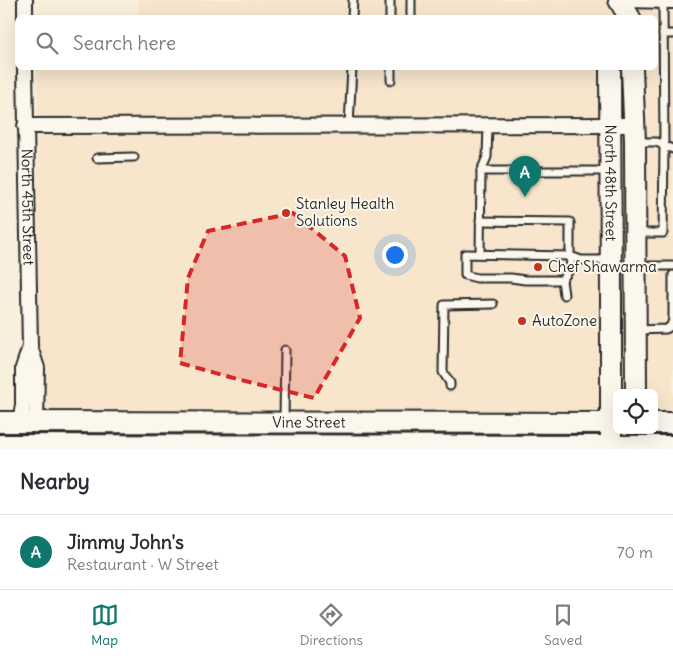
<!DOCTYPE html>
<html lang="en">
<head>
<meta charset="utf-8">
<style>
  :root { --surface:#fff; --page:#f7f7f7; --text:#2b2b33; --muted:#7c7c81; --line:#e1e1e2; --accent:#0f766e }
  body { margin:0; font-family:Delius,sans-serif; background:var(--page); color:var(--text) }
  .controls { position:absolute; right:15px; bottom:15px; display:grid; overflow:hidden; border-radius:8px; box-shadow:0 5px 20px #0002 }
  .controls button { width:45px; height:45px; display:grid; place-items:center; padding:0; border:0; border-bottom:1px solid var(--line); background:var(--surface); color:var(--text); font:25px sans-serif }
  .you { position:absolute; left:394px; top:254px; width:18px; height:18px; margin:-12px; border:4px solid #fff; border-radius:50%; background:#1a73e8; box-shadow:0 0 0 8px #1a73e833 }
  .badge { display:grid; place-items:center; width:32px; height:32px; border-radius:50%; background:var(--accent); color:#fff; font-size:16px; font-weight:700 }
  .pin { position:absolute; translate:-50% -41px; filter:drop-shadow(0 1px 2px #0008) }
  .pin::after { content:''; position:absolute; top:26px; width:18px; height:15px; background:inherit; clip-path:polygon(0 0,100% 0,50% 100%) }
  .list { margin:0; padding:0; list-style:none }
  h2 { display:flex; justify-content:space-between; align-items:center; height:65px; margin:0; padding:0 20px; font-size:21px }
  h2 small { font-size:16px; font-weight:400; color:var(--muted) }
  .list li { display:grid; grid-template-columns:32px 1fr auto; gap:15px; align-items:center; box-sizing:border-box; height:75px; padding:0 20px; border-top:1px solid var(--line) }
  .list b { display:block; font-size:19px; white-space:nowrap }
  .list p { margin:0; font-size:16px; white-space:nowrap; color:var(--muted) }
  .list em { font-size:16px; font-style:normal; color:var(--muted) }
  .icon { flex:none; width:28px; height:28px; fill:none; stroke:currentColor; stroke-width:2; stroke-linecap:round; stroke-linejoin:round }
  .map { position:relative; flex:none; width:673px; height:449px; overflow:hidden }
  .search { position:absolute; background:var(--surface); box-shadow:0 5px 20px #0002; left:15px; right:15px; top:15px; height:55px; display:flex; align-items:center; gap:12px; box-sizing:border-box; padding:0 18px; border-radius:8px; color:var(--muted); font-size:19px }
  .sheet { height:140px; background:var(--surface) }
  nav { display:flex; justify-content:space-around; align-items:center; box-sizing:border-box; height:70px; border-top:1px solid var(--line); background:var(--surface); font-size:14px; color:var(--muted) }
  nav a { display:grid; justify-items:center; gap:2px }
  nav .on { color:var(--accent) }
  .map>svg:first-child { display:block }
</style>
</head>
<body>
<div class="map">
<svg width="673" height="449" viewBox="0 0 673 449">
  <rect width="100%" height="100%" fill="#f9efdd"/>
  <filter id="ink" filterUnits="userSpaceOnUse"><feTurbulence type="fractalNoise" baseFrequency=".02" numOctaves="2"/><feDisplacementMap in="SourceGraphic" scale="10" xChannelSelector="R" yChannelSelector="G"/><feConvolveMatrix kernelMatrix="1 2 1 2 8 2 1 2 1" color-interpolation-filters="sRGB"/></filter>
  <g filter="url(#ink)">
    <path fill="#f7e5cc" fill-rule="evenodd" d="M138 0H673V449H39L37 68H656V18H138ZM617 393H654V430H617Z"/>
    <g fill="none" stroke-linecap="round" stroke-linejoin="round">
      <defs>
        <g id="lane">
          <polyline points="390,0 390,18"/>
          <polyline points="352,18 353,0"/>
          <polyline points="411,18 411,0"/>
          <polyline points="663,34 673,34"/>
          <polyline points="391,68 391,80"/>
          <polyline points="349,125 352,68"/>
          <polyline points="636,142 657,142 664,146 663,1"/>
          <polyline points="97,158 134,157"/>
          <polyline points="481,171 610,171"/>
          <polyline points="480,221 570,222 570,256 581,260 610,260"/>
          <polyline points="636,233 663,233 664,146 673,149"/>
          <polygon points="465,254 570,256 571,268 562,280 525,280 511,278 477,278 465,275"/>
          <polyline points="480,254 481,171 487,157 488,125"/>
          <polyline points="638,266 673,266"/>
          <polyline points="562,280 564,295"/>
          <polyline points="638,330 666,329 671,326 673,319 673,275"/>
          <polyline points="450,386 450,383 443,372 444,305 493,304"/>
          <polyline points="284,420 285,350"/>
        </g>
        <g id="street">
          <polyline points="25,0 25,18"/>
          <polyline points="622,0 673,1"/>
          <path id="s1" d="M25 68 30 347 37 368 36 422"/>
          <polyline points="25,126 635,125"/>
          <polyline points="20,422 23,405 23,368 30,347"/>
        </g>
        <g id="secondary">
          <polyline points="619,0 630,18"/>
          <path id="s2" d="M610 68 611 295V435"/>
          <polyline points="632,68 635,142 636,393"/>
          <path id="s3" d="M0 422 617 423"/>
          <polyline points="654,423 673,423"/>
          <polyline points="0,445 673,446"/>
        </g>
      </defs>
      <use href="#lane" stroke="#2b2b2b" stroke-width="11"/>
      <use href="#street" stroke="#2b2b2b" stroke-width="18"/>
      <use href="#secondary" stroke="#2b2b2b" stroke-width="24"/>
      <use href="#lane" stroke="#fbf7ec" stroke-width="7"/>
      <use href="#street" stroke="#fbf7ec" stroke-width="14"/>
      <use href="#secondary" stroke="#fbf7ec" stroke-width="20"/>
    </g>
  </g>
  <path fill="#d62828" fill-opacity="0.2" stroke="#d62828" stroke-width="4" stroke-dasharray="10 6" stroke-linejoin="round" d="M293 213 345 256 360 318 314 398 237 379 180 363 188 278 208 231Z"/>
  <g fill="#c8321e" stroke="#fbf7ec" stroke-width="2">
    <circle cx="286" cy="213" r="5"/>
    <circle cx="538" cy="267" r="5"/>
    <circle cx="522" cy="321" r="5"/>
  </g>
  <g text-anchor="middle" stroke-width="4" stroke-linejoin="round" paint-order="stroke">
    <g font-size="15" fill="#2b2b2b" stroke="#fbf7ec">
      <text dy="5" stroke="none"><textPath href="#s2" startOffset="115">North 48th Street</textPath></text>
      <text dy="5" stroke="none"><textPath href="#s1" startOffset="139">North 45th Street</textPath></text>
      <text dy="5" stroke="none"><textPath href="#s3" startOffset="309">Vine Street</textPath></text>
    </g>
    <g font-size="15" fill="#2b2b2b" stroke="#fbf7ec" text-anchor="start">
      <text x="296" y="209">Stanley Health<tspan x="296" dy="17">Solutions</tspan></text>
      <text x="548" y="272">Chef Shawarma</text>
      <text x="532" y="326">AutoZone</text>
    </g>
  </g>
</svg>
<div class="controls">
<button><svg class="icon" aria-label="locate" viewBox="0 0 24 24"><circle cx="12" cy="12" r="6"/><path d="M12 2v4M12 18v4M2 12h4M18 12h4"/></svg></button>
</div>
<div class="you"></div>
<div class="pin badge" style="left:525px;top:197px">A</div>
<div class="search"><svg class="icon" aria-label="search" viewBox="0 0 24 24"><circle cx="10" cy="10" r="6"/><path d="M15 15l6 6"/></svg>Search here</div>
</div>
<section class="sheet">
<h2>Nearby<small></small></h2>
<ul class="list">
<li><span class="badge">A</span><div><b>Jimmy John's</b><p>Restaurant · W Street</p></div><em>70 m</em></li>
</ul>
</section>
<nav>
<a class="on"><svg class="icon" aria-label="map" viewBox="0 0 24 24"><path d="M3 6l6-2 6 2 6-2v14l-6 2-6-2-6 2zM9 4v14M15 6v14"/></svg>Map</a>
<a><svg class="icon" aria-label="directions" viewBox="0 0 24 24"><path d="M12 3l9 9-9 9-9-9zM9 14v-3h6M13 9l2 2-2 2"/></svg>Directions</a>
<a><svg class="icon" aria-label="saved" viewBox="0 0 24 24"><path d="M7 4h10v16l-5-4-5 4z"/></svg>Saved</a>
</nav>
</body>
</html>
